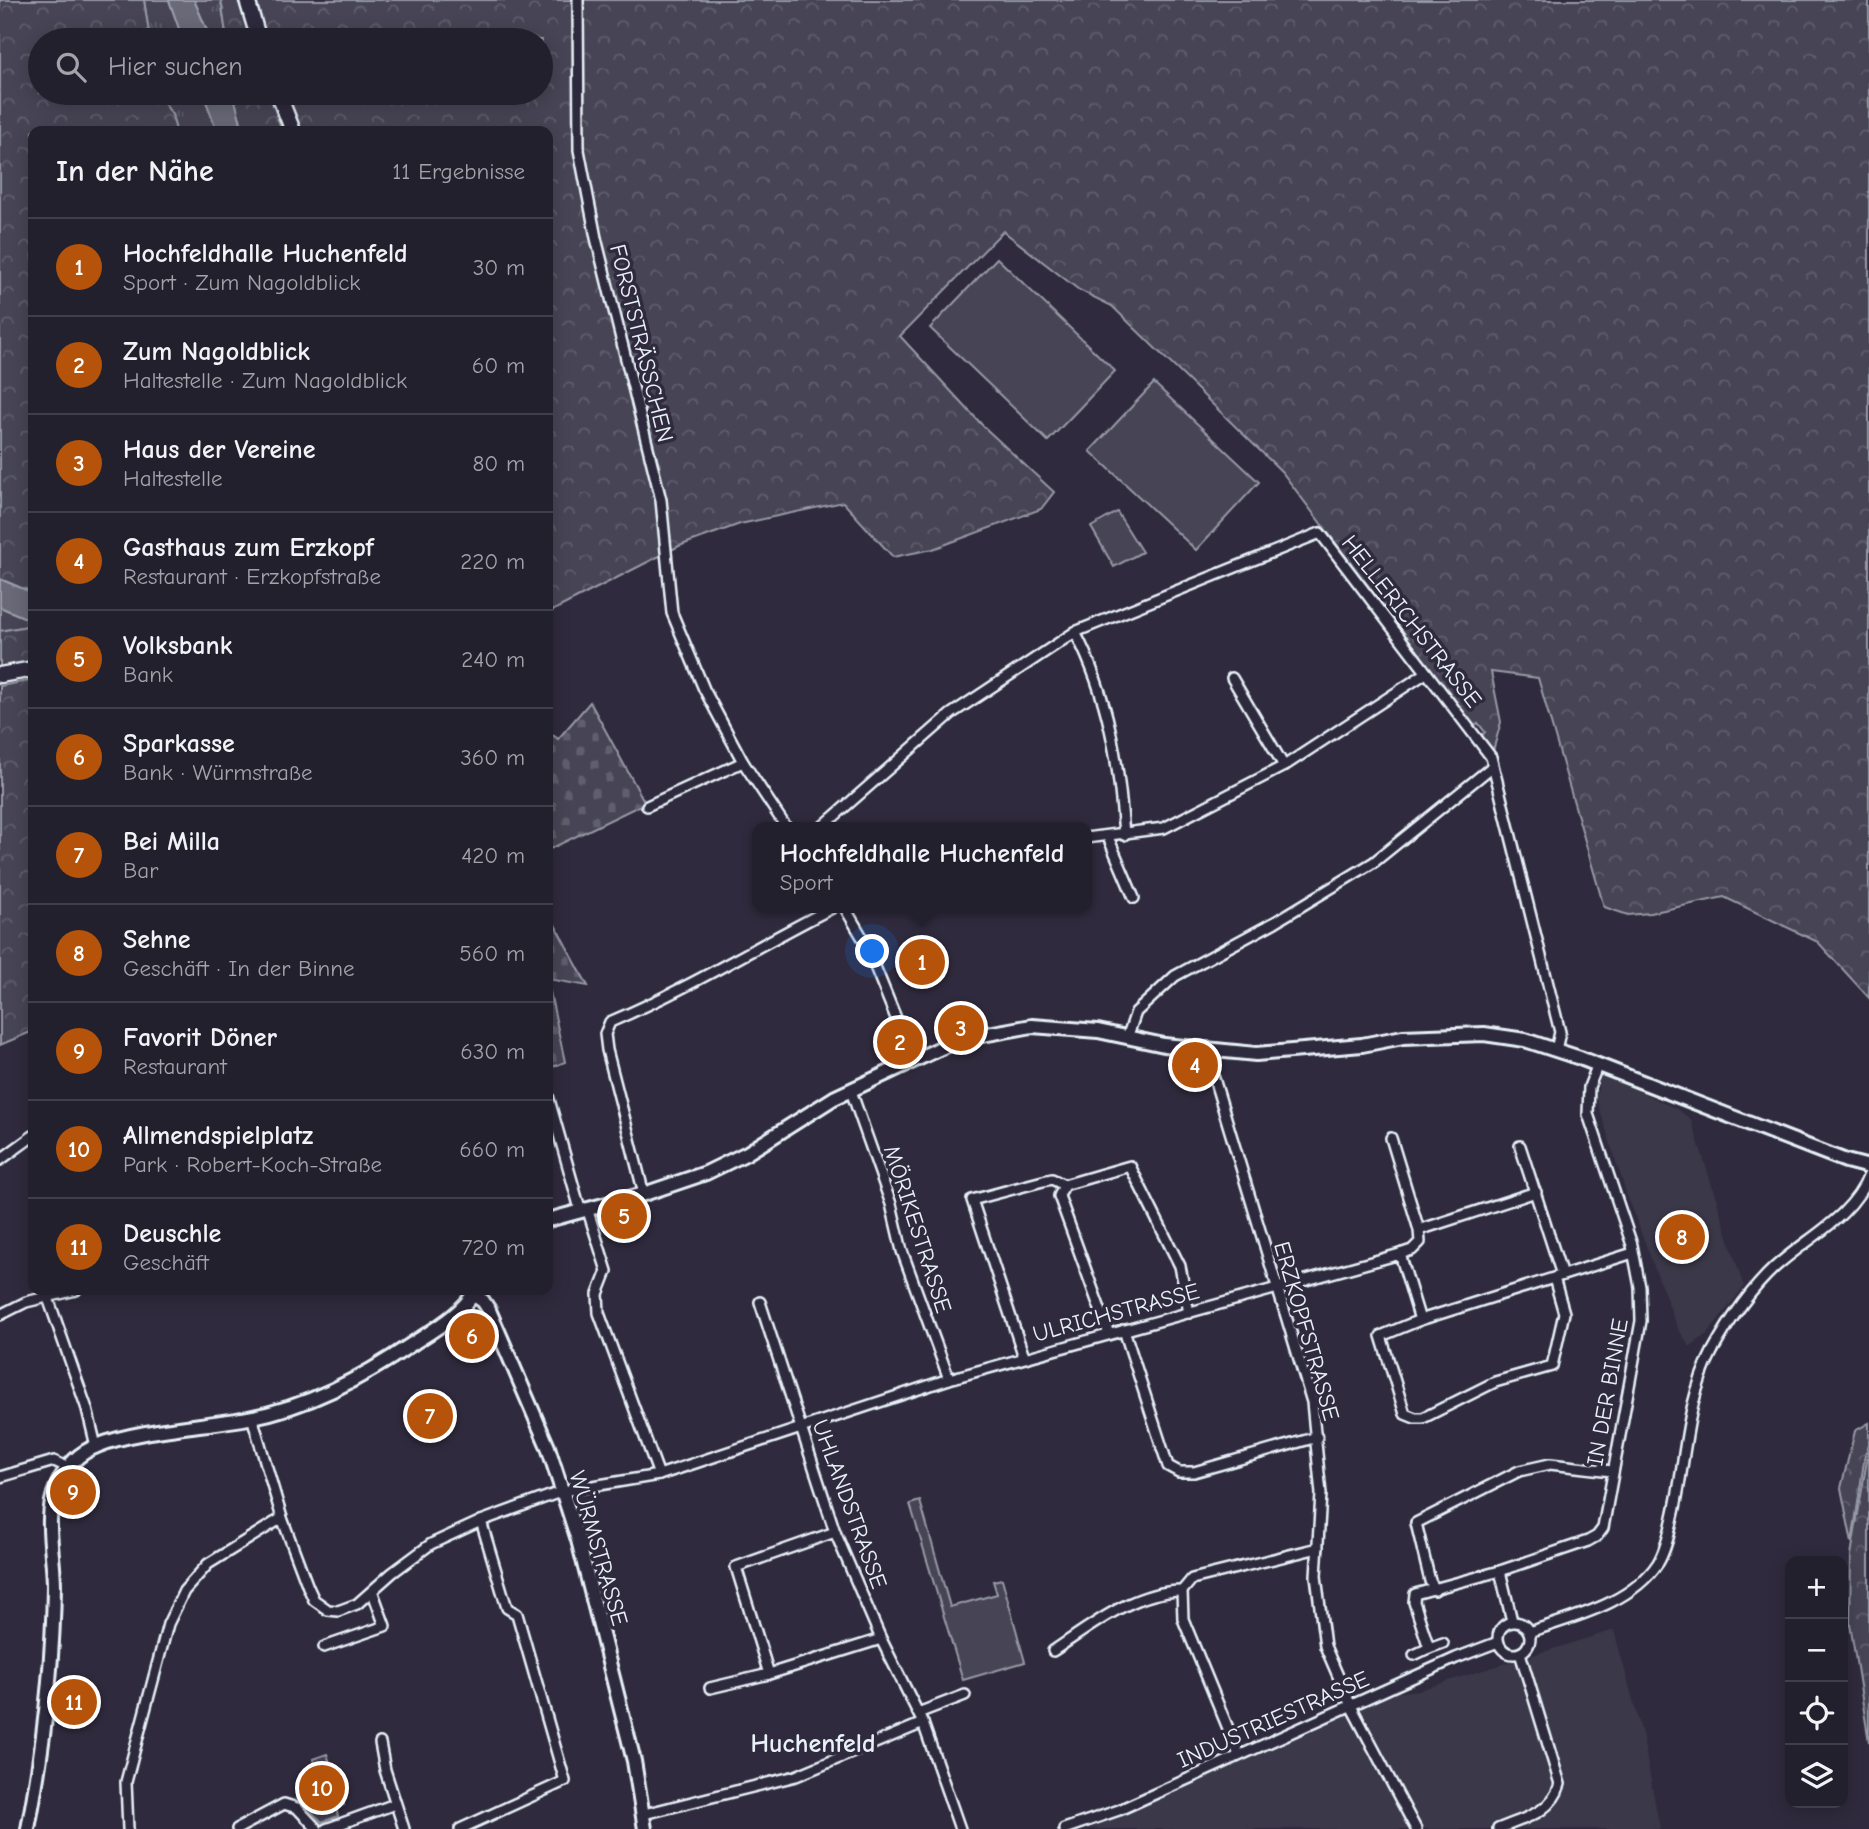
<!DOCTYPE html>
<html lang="de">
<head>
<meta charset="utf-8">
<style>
  :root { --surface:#23202e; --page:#2f2d3a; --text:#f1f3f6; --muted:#a3a3aa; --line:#403e4a; --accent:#b45309 }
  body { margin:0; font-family:"Comic Neue",sans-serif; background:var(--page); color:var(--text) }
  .controls { position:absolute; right:21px; bottom:21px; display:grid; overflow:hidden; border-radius:14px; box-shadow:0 4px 18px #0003 }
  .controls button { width:63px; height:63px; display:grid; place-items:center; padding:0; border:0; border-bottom:2px solid var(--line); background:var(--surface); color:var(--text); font:35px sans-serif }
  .you { position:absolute; left:873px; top:952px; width:24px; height:24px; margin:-18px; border:5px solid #fff; border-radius:50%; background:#1a73e8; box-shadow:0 0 0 10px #1a73e833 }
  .badge { display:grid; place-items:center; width:46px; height:46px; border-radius:50%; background:var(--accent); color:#fff; font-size:23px; font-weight:700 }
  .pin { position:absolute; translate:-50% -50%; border:4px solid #fff; box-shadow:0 2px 7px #0006 }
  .popup { position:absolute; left:752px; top:822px; width:340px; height:91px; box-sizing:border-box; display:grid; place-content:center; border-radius:14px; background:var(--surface); filter:drop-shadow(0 2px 5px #0005); font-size:23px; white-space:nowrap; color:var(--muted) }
  .popup b { font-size:26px; color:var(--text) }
  .popup::after { content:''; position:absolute; left:50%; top:100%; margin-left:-14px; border:14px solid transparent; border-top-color:var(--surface) }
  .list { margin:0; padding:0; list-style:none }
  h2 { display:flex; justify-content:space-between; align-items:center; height:91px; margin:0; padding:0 28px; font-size:30px }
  h2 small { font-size:23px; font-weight:400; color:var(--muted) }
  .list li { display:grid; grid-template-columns:46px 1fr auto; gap:21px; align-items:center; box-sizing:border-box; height:98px; padding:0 28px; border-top:2px solid var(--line) }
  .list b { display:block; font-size:26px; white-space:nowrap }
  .list p { margin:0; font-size:23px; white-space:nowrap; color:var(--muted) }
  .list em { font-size:23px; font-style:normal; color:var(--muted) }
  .icon { flex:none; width:38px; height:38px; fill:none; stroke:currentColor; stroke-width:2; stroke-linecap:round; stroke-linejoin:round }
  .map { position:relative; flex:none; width:1869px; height:1829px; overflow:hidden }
  .search { position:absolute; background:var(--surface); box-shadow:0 4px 18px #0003; left:28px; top:28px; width:525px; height:77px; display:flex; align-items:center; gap:18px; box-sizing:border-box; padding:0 24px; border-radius:38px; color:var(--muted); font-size:26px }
  .panel { position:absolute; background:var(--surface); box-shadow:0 4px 18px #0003; left:28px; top:126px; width:525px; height:1169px; border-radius:14px }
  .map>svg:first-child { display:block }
</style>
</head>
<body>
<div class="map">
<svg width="1869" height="1829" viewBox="0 0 1869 1829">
  <defs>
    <pattern id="grass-tufts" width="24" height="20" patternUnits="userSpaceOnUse" patternTransform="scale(1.75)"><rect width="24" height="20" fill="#464455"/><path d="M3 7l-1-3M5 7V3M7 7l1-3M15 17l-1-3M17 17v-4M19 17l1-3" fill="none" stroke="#615f6e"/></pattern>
    <pattern id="forest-crowns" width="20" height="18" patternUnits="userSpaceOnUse" patternTransform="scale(1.75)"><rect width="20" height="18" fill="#464455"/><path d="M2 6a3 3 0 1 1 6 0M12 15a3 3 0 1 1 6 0" fill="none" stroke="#615f6e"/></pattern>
    <pattern id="cemetery-stones" width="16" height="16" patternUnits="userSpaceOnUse" patternTransform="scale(1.75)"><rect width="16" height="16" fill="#464455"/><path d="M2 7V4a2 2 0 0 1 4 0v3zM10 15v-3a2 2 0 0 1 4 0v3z" fill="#615f6e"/></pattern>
  </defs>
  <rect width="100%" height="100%" fill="#2f2a3d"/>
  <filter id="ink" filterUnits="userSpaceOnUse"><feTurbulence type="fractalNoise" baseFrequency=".0143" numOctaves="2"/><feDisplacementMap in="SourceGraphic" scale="14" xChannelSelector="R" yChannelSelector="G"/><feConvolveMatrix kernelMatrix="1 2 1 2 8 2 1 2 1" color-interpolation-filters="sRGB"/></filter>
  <g filter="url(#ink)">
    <g fill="#3b3749">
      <polygon points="1601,1074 1677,1109 1691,1119 1744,1287 1707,1334 1690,1347 1678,1329 1627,1196 1596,1098"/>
      <polygon points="1614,1630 1642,1733 1660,1829 1089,1829 1186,1787 1384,1694 1419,1690"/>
    </g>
    <g fill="url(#grass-tufts)" stroke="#979aa6" stroke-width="2">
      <polygon points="144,0 169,0 183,40 150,40"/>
      <polygon points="194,0 221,0 227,40 211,40"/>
      <polygon points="158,93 203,93 217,131 176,131 172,115"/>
      <polygon points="0,607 33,621 33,625 0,631"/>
    </g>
    <g fill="url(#forest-crowns)" stroke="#979aa6" stroke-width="2">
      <polygon points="0,0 144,0 150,40 40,40 40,93 158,93 172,115 176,131 33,131 33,593 0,579"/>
      <polygon points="221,0 239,0 251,40 227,40"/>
      <polygon points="253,0 1869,0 1869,998 1818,942 1724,897 1650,913 1628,915 1604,907 1538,678 1491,672 1501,722 1493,751 1481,736 1485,732 1478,723 1474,726 1282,472 1112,306 1079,290 1003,231 900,336 984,427 1054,492 1041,509 933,549 893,557 843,502 740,524 679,546 548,613 548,131 296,131 283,93 541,93 541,40 266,40"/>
      <polygon points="233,93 269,93 282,131 243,131"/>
      <polygon points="33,625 33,664 0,670 0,631"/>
      <polygon points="33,680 33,1031 0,1045 0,686"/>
      <polygon points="1869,1423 1869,1444 1865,1455 1852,1543 1841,1488 1855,1431"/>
      <polygon points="1869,1448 1869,1742 1850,1624 1851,1555"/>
    </g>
    <g fill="url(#cemetery-stones)" stroke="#979aa6" stroke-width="2">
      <polygon points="590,702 645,803 548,850 548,731 558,739"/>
      <polygon points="548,912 588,986 548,979"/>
      <polygon points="548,983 565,1062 548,1069"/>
    </g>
    <g fill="#464455" stroke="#979aa6" stroke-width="2">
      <polygon points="997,258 1115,371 1048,441 930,328"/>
      <polygon points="1154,383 1259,482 1196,550 1090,451"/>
      <polygon points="1117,512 1142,552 1114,567 1091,527"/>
      <polygon points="920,1501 950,1607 997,1594 993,1581 1002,1579 1025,1662 963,1680 910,1504"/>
      <polygon points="327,1754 344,1805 336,1808 338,1816 322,1822 296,1797 318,1778 313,1759"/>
    </g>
    <g fill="#696978" stroke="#9c9fab" stroke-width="2">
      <polygon points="169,0 194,0 211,40 183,40"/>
      <polygon points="203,93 233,93 243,131 217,131"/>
      <polygon points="0,579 33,593 33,621 0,607"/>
    </g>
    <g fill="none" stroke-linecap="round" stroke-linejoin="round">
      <defs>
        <g id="street">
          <polyline points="578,0 579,150 596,238 661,500 672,613 704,689 743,762"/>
          <path d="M1075 632C1109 697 1119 763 1124 835"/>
          <polyline points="1232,678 1284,766"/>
          <polyline points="647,806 743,762 786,827"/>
          <polyline points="822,827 951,714 1075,632 1320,533 1491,757 1560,1032 1556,1050"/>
          <polyline points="1108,837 1134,898"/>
          <polyline points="1086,838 1164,828 1284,766 1426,673"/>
          <polyline points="845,908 865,942 913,1060"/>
          <polyline points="1127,1038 1136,1012 1175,976 1275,922 1374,862 1493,766"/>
          <polyline points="1206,1052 1312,1402 1321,1494 1316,1576 1325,1646 1351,1706 1416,1829"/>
          <polyline points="851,1091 891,1204 902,1251 949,1379"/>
          <polyline points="548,1096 580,1209"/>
          <polyline points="1391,1138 1419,1230 1536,1192"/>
          <polyline points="1520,1146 1562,1275"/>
          <polyline points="0,1160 33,1136"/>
          <polyline points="1064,1185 1059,1196 1109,1334"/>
          <path d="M644 1194 607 1050 605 1034 610 1022C688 989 757 946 832 908"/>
          <polyline points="587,1208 607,1271 598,1294 599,1313 659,1475"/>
          <polyline points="1400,1254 1412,1250 1420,1242 1419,1230"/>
          <polyline points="47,1295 87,1409 96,1446"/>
          <polyline points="760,1302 835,1532 881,1639 923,1723 960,1829"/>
          <polyline points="0,1315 26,1302 76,1290"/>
          <polyline points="1420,1320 1381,1336 1405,1414 1415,1418 1423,1418 1495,1382 1552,1366 1564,1313 1554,1278"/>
          <polyline points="1124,1330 1168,1466 1179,1472 1194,1472 1317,1437"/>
          <polyline points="1024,1357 972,1200 1043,1181 1052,1179 1064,1185 1130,1166 1180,1266 1189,1313"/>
          <polyline points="252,1417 282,1518 308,1587 314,1600 328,1610 338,1611 357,1604 392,1573 431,1544 481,1521 563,1491 659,1475 949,1379 1400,1254 1420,1320 1633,1253"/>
          <polyline points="0,1477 54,1461 67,1467"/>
          <polyline points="1435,1590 1430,1581 1416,1523 1519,1471 1550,1464 1612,1471"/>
          <polyline points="1512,1621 1500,1571 1588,1541 1597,1536 1603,1528 1641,1321 1640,1287 1632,1245 1588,1114 1589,1087 1598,1064"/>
          <circle cx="1514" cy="1638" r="16"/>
          <path d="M1529 1632C1573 1617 1631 1604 1658 1563 1666 1550 1670 1531 1673 1517 1686 1462 1685 1403 1712 1352 1729 1321 1749 1291 1775 1267 1808 1237 1852 1218 1869 1175"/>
          <polyline points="324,1647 385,1626 373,1593"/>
          <polyline points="1429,1648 1443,1643"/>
          <path d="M1053 1651C1092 1625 1134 1591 1182 1591"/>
          <polyline points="1414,1655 1429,1648 1414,1602 1415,1594 1500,1571"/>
          <polyline points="769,1674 736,1567 835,1532"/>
          <polyline points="710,1688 769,1674 881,1639"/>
          <polyline points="918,1713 965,1695"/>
          <polyline points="380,1743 385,1770 404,1829"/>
          <polyline points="1239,1755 1183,1619 1182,1591 1192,1579 1318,1548"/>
          <polyline points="644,1814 796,1776 923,1723"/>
          <polyline points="128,1829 126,1782 168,1624 184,1591 208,1564 282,1518"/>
          <polyline points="237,1829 284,1804 297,1808 317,1829"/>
          <polyline points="326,1829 395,1804"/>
          <polyline points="460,1829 565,1781 517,1614 507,1608 481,1521"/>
          <polyline points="1064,1829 1119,1810 1456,1658 1498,1642"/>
          <path d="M1498 1829C1524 1818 1552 1813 1560 1784L1520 1653"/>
        </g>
        <g id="secondary">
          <polyline points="548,1220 644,1194 706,1173 747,1153 834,1098 960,1039 1032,1026 1098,1031 1164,1045 1256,1054 1362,1045 1403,1037 1484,1034 1525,1040 1580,1058 1846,1161 1869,1167"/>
          <polyline points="473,1294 483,1301 489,1310 548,1447 578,1540 634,1761 645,1829"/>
          <path d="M28 1829C43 1750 53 1667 54 1586 54 1553 43 1517 57 1486 65 1468 78 1453 97 1446 135 1430 205 1426 248 1418 308 1407 362 1378 412 1344 435 1329 462 1314 476 1290"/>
        </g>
        <g id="primary">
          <polyline points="247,0 259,40"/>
          <polyline points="278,93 293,131"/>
          <polyline points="0,675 33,669"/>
        </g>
      </defs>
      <use href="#street" stroke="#e8f1f8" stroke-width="14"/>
      <use href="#secondary" stroke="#e8f1f8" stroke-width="18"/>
      <use href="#primary" stroke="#e8f1f8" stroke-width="19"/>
      <use href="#street" stroke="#2f2a3d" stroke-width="9"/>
      <use href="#secondary" stroke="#2f2a3d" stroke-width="12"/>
      <use href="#primary" stroke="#2f2a3d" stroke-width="14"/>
    </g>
  </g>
  <g text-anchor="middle" stroke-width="7" stroke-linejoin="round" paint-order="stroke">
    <g font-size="23" fill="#e8f1f8" stroke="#2f2a3d">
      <text transform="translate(642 343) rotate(76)" y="8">FORSTSTRÄSSCHEN</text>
      <text transform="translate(1412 621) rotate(52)" y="8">HELLERICHSTRASSE</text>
      <text transform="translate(918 1229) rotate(72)" y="8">MÖRIKESTRASSE</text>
      <text transform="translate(1116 1312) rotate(-15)" y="8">ULRICHSTRASSE</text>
      <text transform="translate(1307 1331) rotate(74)" y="8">ERZKOPFSTRASSE</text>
      <text transform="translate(1607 1392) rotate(-80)" y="8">IN DER BINNE</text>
      <text transform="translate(850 1504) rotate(70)" y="8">UHLANDSTRASSE</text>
      <text transform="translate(599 1548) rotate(74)" y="8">WÜRMSTRASSE</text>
      <text transform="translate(1273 1719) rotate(-24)" y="8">INDUSTRIESTRASSE</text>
    </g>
    <g font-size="26" font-weight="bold" fill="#e8f1f8" stroke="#2f2a3d">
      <text x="813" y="1752">Huchenfeld</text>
    </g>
  </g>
</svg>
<div class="controls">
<button>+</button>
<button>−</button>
<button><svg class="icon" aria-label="locate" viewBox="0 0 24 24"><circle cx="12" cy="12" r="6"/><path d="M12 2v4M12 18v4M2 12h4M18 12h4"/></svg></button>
<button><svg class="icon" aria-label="layers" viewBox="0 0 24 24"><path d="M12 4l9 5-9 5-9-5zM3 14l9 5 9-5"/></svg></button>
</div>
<div class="you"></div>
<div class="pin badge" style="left:922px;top:962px">1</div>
<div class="popup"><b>Hochfeldhalle Huchenfeld</b>Sport</div>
<div class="pin badge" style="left:900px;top:1042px">2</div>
<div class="pin badge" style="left:961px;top:1028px">3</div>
<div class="pin badge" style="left:1195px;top:1065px">4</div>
<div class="pin badge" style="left:624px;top:1216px">5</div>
<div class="pin badge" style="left:472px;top:1336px">6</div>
<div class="pin badge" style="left:430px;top:1416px">7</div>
<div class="pin badge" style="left:1682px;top:1237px">8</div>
<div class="pin badge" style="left:73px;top:1492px">9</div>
<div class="pin badge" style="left:322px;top:1788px">10</div>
<div class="pin badge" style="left:74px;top:1702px">11</div>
<div class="search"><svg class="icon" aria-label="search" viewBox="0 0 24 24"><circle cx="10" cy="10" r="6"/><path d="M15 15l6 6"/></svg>Hier suchen</div>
<section class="panel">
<h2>In der Nähe<small>11 Ergebnisse</small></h2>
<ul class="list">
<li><span class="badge">1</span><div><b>Hochfeldhalle Huchenfeld</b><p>Sport · Zum Nagoldblick</p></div><em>30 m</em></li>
<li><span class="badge">2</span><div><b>Zum Nagoldblick</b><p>Haltestelle · Zum Nagoldblick</p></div><em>60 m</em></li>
<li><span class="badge">3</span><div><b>Haus der Vereine</b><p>Haltestelle</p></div><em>80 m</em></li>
<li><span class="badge">4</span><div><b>Gasthaus zum Erzkopf</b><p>Restaurant · Erzkopfstraße</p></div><em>220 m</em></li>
<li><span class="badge">5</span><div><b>Volksbank</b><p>Bank</p></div><em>240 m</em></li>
<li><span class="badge">6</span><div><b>Sparkasse</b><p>Bank · Würmstraße</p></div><em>360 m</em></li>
<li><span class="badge">7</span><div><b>Bei Milla</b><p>Bar</p></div><em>420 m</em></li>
<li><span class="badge">8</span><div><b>Sehne</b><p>Geschäft · In der Binne</p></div><em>560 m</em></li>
<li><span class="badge">9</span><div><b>Favorit Döner</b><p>Restaurant</p></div><em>630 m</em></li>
<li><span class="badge">10</span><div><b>Allmendspielplatz</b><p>Park · Robert-Koch-Straße</p></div><em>660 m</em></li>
<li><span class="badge">11</span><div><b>Deuschle</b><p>Geschäft</p></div><em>720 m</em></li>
</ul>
</section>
</div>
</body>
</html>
